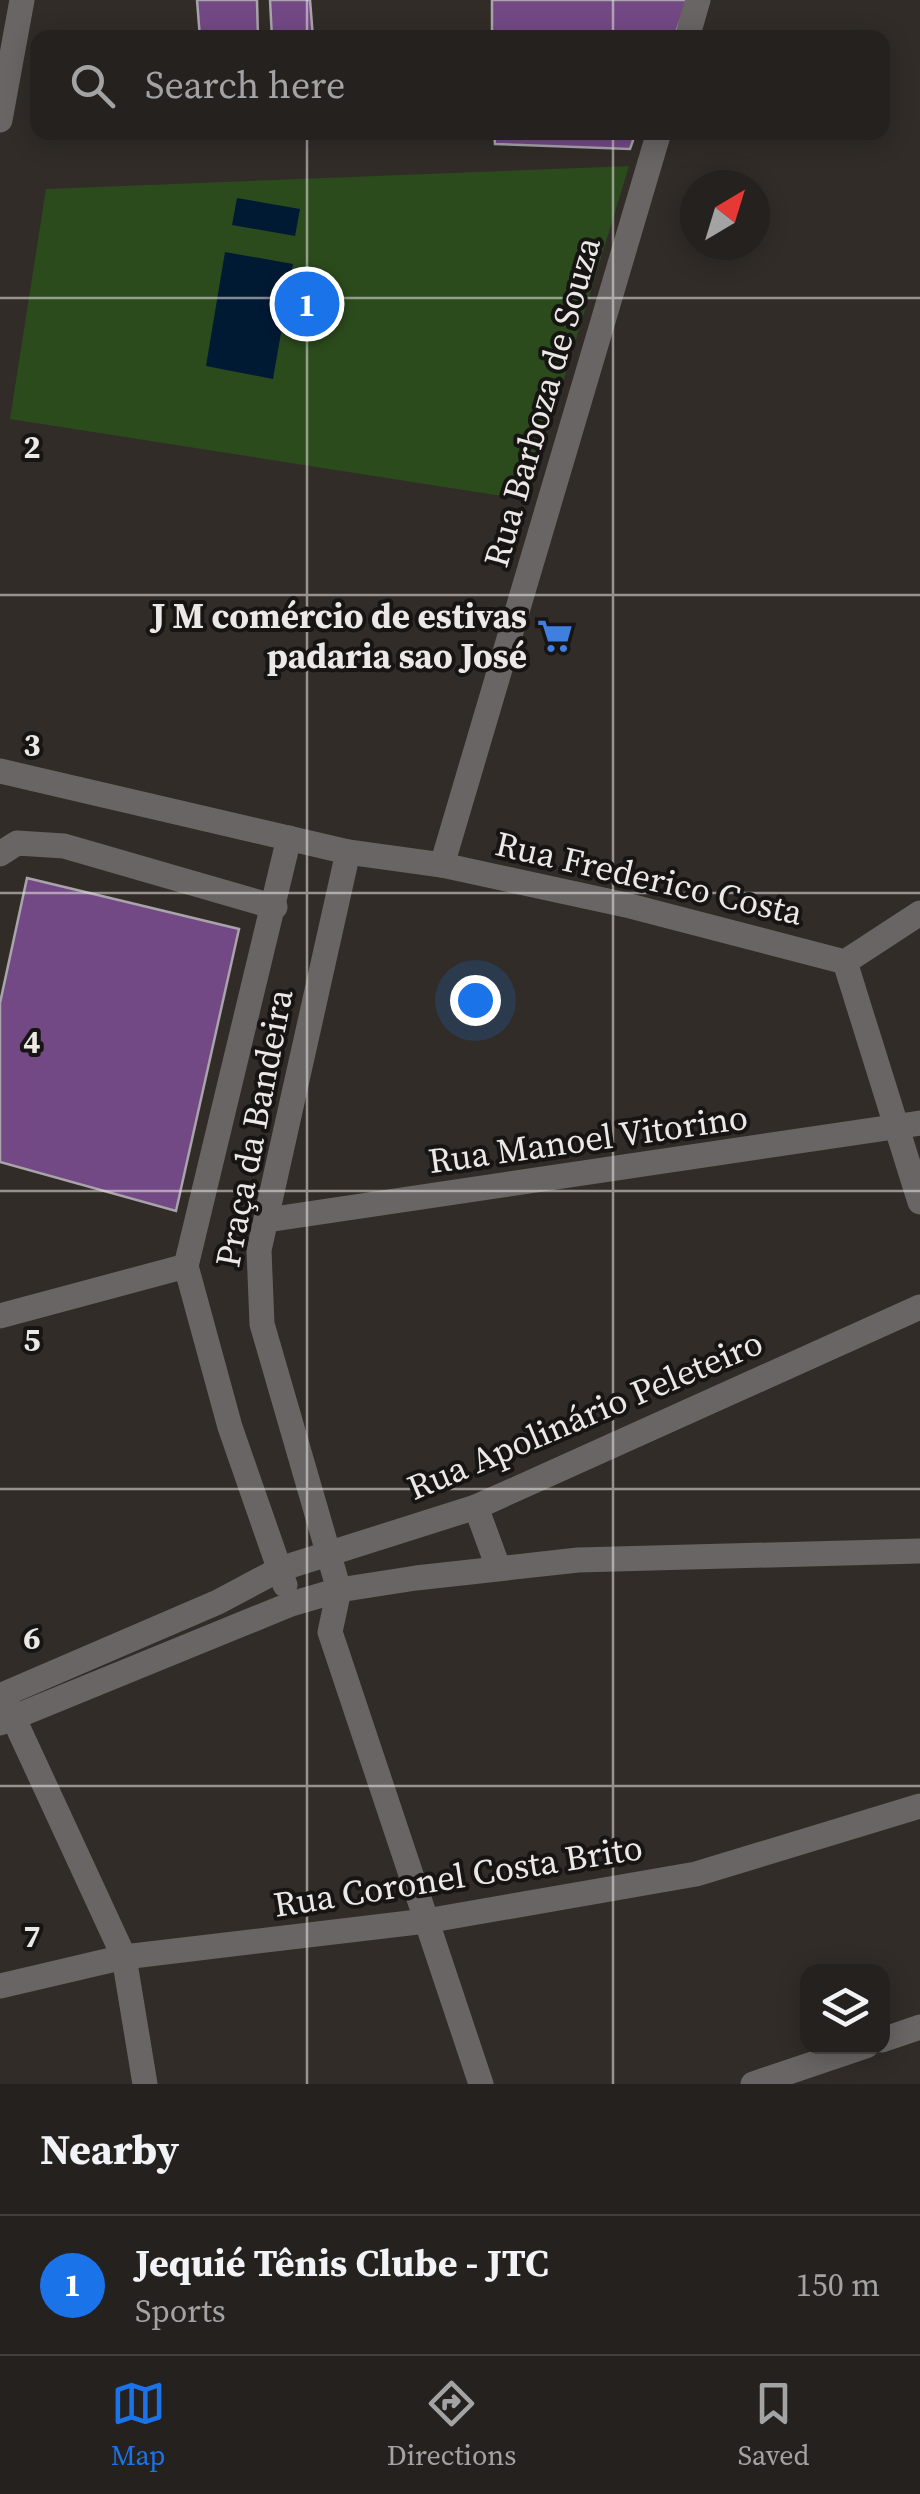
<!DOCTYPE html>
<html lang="en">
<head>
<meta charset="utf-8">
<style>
  :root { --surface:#25211e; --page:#312e2b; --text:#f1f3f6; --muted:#a3a3a4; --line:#423e3c; --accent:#1a73e8 }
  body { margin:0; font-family:"Source Serif 4",serif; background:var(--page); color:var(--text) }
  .controls { position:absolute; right:30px; bottom:30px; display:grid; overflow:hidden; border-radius:20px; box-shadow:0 5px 25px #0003 }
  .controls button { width:90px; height:90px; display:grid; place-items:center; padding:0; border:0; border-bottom:2px solid var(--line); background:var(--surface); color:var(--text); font:50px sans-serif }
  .compass { position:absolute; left:680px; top:170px; width:90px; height:90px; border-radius:50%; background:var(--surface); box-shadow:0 5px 25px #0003; rotate:38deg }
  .you { position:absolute; left:475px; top:1000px; width:35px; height:35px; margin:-25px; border:8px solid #fff; border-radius:50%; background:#1a73e8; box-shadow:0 0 0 15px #1a73e833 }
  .badge { display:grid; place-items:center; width:65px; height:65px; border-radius:50%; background:var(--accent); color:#fff; font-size:32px; font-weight:700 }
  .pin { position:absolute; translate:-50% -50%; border:5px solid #fff; box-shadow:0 2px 10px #0006 }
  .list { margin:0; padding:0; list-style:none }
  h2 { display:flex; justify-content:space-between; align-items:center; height:130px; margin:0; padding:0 40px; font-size:42px }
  h2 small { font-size:32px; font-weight:400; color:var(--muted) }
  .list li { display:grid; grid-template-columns:65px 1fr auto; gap:30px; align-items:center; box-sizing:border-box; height:140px; padding:0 40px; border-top:2px solid var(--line) }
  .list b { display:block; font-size:38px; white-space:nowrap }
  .list p { margin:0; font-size:32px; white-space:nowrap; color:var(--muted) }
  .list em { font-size:32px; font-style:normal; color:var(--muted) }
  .icon { flex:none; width:55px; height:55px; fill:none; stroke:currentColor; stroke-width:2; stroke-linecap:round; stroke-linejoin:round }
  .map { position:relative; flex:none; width:920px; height:2084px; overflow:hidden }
  .search { position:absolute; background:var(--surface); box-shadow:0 5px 25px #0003; left:30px; right:30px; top:30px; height:110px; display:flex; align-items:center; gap:25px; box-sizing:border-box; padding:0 35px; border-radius:20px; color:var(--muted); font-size:38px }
  .sheet { height:270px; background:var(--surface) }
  nav { display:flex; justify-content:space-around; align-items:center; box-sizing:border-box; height:140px; border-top:2px solid var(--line); background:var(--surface); font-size:28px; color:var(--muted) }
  nav a { display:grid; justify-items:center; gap:5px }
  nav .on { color:var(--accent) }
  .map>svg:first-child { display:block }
</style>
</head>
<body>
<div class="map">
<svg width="920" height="2084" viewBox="0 0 920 2084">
  <rect width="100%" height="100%" fill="#312c28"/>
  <polygon fill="#2c4b1d" points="629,166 527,500 10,419 46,189"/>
  <g fill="#001a34">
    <polygon points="237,198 300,209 295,236 232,225"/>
    <polygon points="225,252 293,264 273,379 206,366"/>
  </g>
  <g fill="#734985" stroke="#a9a4aa" stroke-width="2.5">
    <polygon points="197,0 257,0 258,38 200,38"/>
    <polygon points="270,0 310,0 313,38 272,38"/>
    <polygon points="492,0 688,0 674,38 492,38"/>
    <polygon points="494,132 636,132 630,149 495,144"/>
    <polygon points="27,878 239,929 176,1211 0,1162 0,1003"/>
  </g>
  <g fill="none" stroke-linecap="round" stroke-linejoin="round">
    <g stroke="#686564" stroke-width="25">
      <polyline points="687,38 698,0"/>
      <polyline points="0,120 22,0"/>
      <polyline points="0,771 348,852 442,865 626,905 845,962 920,913"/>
      <polyline points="348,852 259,1250 262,1324 339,1590 330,1632 481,2084"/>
      <polyline points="0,854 17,843 64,846 275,907"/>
      <polyline points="442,865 659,132"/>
      <polyline points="845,962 920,1202"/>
      <polyline points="267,1220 920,1123"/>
      <polyline points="0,1316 186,1266"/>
      <polyline points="476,1507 498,1567"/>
      <polyline points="285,1585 230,1427 186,1266 289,838"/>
      <polyline points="2,1695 218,1602 280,1569 476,1507 920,1307"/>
      <polyline points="8,1706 124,1957 145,2084"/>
      <polyline points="0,1723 291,1604 339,1590 416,1578 578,1560 920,1551"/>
      <polyline points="0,1986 124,1957 426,1921 696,1874 920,1806"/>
      <polyline points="882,2040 920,2027"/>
      <polyline points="753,2084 866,2046"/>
    </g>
  </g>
  <path fill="none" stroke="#ebe8e5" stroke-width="2.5" stroke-opacity="0.55" d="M307 0V38M613 0V38M307 132V2084M613 132V2084M0 298H920M0 595H920M0 893H920M0 1191H920M0 1489H920M0 1786H920"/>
  <defs>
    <symbol id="supermarket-bare" viewBox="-9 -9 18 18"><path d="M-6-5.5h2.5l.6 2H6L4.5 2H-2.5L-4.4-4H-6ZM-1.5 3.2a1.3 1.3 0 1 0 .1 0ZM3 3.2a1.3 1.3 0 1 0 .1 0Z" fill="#3f7fe0" stroke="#171513" stroke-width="2.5" paint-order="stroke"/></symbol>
  </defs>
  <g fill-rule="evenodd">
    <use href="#supermarket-bare" x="530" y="611" width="50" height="50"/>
  </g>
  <g text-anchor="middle" stroke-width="8" stroke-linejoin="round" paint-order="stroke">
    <g font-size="35" fill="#ebe8e5" stroke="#171513">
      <text transform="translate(542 402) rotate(-74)" y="12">Rua Barboza de Souza</text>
      <text transform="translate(649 878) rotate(13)" y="12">Rua Frederico Costa</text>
      <text transform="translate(254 1128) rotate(-79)" y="12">Praça da Bandeira</text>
      <text transform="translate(588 1139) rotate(-8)" y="12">Rua Manoel Vitorino</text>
      <text transform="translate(585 1415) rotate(-23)" y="12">Rua Apolinário Peleteiro</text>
      <text transform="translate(458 1876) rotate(-9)" y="12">Rua Coronel Costa Brito</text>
    </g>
    <g font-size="35" font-weight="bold" fill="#ebe8e5" stroke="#171513" text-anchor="end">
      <text x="527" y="628">J M comércio de estivas<tspan x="527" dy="40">padaria sao José</tspan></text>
    </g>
  </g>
  <g font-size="32" text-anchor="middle" font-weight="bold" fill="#ebe8e5" stroke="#171513" stroke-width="8" stroke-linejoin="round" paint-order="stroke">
    <text x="32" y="458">2</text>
    <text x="32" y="756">3</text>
    <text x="32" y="1053">4</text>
    <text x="32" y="1351">5</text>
    <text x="32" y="1649">6</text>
    <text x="32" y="1947">7</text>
  </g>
</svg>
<div class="controls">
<button><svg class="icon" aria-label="layers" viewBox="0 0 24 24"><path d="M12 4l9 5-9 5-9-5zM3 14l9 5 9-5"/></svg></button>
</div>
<svg class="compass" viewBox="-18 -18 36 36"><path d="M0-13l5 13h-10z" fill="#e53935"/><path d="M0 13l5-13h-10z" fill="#a3a3a4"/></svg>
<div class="you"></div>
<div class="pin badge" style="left:307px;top:304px">1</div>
<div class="search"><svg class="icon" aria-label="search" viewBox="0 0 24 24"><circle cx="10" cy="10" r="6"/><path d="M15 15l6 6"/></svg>Search here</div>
</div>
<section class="sheet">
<h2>Nearby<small></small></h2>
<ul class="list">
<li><span class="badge">1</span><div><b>Jequié Tênis Clube - JTC</b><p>Sports</p></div><em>150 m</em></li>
</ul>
</section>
<nav>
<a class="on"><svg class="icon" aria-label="map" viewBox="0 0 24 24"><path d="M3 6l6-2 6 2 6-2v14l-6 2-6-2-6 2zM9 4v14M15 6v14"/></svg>Map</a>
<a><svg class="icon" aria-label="directions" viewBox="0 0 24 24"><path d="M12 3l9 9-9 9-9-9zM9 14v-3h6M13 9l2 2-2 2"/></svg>Directions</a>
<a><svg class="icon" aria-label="saved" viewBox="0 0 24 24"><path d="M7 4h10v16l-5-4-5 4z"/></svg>Saved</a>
</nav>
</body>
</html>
